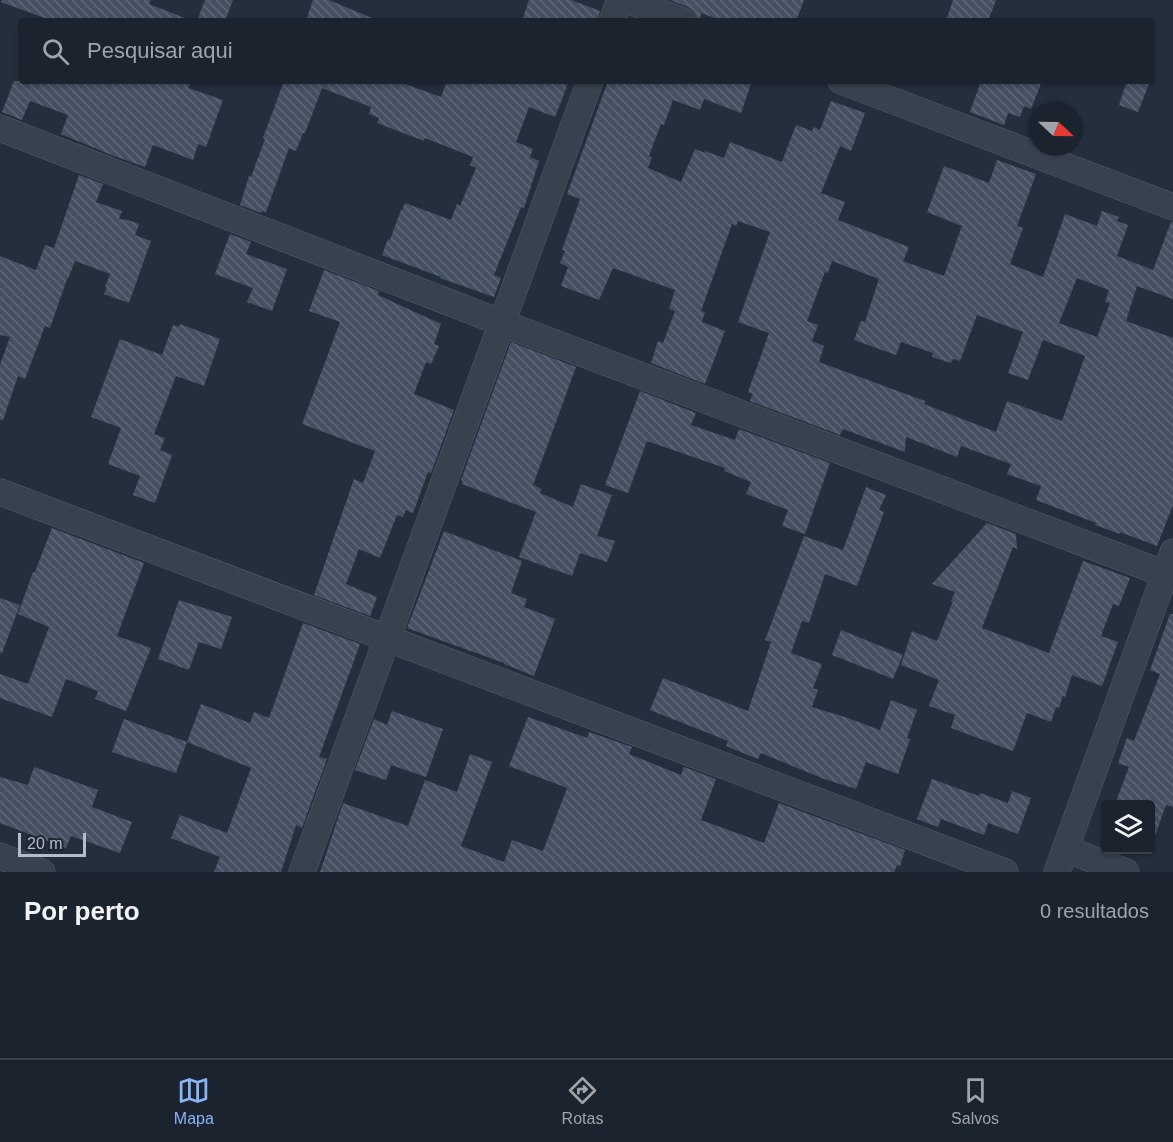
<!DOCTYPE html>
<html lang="pt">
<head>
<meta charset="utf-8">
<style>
  :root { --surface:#1b232e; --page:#282f3a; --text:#f1f3f6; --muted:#a0a4aa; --line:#39404a; --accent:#8ab4f8 }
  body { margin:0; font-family:Helvetica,sans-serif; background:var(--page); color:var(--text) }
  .controls { position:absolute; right:18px; bottom:18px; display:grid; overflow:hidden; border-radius:6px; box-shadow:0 2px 4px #0004 }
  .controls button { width:54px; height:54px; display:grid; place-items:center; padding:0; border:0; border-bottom:2px solid var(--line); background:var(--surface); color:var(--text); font:30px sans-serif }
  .compass { position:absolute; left:1029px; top:102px; width:54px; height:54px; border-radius:50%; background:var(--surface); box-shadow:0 2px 4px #0004; rotate:112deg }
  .scale { position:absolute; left:18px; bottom:15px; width:68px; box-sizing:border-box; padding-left:6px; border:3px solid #b4bcc9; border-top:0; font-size:16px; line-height:21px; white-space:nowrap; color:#b4bcc9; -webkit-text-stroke:4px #1d2633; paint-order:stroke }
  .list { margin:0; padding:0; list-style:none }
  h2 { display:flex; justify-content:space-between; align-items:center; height:78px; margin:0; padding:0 24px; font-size:26px }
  h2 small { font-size:20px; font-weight:400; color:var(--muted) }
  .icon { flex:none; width:33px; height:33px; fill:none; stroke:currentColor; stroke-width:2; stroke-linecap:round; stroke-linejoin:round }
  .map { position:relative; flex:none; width:1173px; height:872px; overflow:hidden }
  .search { position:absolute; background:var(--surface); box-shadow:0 2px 4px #0004; left:18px; right:18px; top:18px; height:66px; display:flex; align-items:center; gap:15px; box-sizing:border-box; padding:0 21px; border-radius:6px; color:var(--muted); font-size:22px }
  .sheet { height:186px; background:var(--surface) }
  nav { display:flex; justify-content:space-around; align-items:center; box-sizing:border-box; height:84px; border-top:2px solid var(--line); background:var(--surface); font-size:16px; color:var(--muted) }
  nav a { display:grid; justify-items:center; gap:3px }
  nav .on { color:var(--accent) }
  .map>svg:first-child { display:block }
</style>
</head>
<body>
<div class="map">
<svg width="1173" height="872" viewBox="0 0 1173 872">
  <defs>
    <pattern id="building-back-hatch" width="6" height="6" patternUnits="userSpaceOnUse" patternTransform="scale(1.5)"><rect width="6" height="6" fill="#455162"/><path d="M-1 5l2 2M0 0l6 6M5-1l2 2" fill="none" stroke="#5d6877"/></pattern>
  </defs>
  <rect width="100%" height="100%" fill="#242f3e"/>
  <g fill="url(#building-back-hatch)" fill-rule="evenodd">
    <polygon points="2,0 151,0 149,4 190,20 53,21 1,2"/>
    <polygon points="205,0 233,0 225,21 197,21"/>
    <polygon points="313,0 329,0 379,21 306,21"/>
    <polygon points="529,0 571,0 600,11 597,21 522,21"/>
    <polygon points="670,0 804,0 796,21 723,21 701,13 700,21 698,21 694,11 688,7"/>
    <polygon points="953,0 996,0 988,21 946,21"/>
    <polygon points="14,81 191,81 188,88 223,100 206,147 198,144 193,160 153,145 145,167 114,156 61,134 68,115 30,101 22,120 2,112"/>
    <polygon points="284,81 397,81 441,97 447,81 569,81 555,117 529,107 516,142 533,149 530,157 539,161 524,208 521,207 494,275 501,278 494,297 440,278 441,277 382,255 388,239 390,240 401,210 402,210 405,203 451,220 457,204 460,206 476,168 470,165 473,157 425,138 424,141 377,123 379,118 369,114 371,107 322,88 305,133 303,133 296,151 289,148 266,212 262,211 261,213 240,205 249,176 251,177 265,139 263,138"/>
    <path d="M608 81H752L741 113 704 99 700 110 673 100 664 125 661 124 649 156 652 157 648 168 681 182 695 149 705 153V151L724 158 730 142 782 162 796 125 812 131 814 127 820 130 831 101 865 113 851 151 840 146 821 193 845 202 838 220 909 247 903 261 944 276 962 226 927 212 944 166 989 183 997 160 1036 174 1017 226 1023 228 1010 264 1043 277 1065 214 1097 226 1102 211 1119 217 1117 221 1128 225 1117 256 1153 270 1171 222H1173V299L1137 286 1126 321 1173 338V505L1157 546 1120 532V534L1095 525 1096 523 1036 500 1041 486 1007 474 1011 464 961 446 957 457 906 437 905 452 843 429 840 435 750 401 753 394 748 392 769 333 738 322 770 232 738 221 736 226 732 224 701 311 705 312 702 322 725 331 705 384 651 363 658 341 663 343 675 311 669 309 675 290 613 268 599 300 561 286 568 267 560 263 565 251 562 250 580 199 567 194ZM832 261 879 279 865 322 861 321 854 340 896 355 901 342 933 353 932 357 951 363 953 359 960 361 977 315 1023 332 1008 373 1028 380 1043 340 1085 356 1062 421 1007 401 996 432 924 404 925 401 819 362 824 346 812 341 818 325 807 321 825 272 828 273ZM1077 278 1109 290 1105 302 1110 303 1097 337 1059 323Z"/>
    <polygon points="981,81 1042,81 1031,109 1024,106 1020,117 1008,113 1004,125 970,112"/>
    <polygon points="1127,81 1150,81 1138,112 1119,105"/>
    <polygon points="79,175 103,184 96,202 122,211 119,219 128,220 139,224 135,235 151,241 147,252 129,303 104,294 107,287 105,287 110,274 75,261 68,279 67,279 50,328 45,326 25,379 18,376 3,420 0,420 0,365 10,337 0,335 0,256 36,270 45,245 54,248"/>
    <polygon points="230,234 251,242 246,254 287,269 272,311 247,302 253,288 215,274"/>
    <polygon points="324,270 379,291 378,295 441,324 434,344 439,346 431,364 426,362 414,394 454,410 431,473 428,472 413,513 406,510 403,517 397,515 380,558 359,549 346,584 377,597 370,616 314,595 354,479 363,483 375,451 302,424 340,322 309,311"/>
    <polygon points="180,324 220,339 204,386 176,376 154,434 165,438 160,450 172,455 155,503 133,495 140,476 108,464 121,428 91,417 120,339 162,355 173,325 179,327"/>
    <polygon points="511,342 576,367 533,485 542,489 540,493 573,507 581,484 612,495 597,536 615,541 607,562 580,553 572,576 519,557 536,512 462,484 463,481 461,480"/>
    <polygon points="640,391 696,413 691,425 735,440 739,429 830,463 805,534 782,526 788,510 746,494 751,482 724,471 725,468 647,441 628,493 605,485"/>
    <polygon points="866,487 886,495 879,510 884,512 857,586 825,574 809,623 802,621 791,653 822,664 813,688 818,690 812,707 845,717 880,730 891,700 917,710 907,738 910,739 898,774 866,762 856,789 824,779 761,753 758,759 726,746 728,741 650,710 663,678 748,711 771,642 765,640 804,536 843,550"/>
    <polygon points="987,523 1016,534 1017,549 1013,547 982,628 1049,653 1083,561 1130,578 1119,606 1113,604 1101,636 1118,642 1102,686 1072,675 1065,697 1063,696 1059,708 1056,707 1051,722 1027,713 1013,751 951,728 955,715 929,706 939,680 901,665 912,631 937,641 953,601 951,601 955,592 932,584"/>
    <polygon points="52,528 144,563 117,636 151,648 126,711 95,699 98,691 66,679 52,717 0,698 0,674 28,684 49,627 18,614 33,572 35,572"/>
    <polygon points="444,531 522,561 511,593 527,599 524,607 555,619 534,676 504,664 504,663 407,628"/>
    <polygon points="0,598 20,605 2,653 0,653"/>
    <polygon points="179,600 232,617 221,649 199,642 189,670 158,659"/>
    <polygon points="1170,614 1173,614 1173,807 1166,805 1153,841 1150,841 1150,804 1115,804 1129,767 1118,763 1127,738 1134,741 1160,674 1150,670"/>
    <polygon points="303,623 360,644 319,757 327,759 302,828 296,825 281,872 214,872 220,857 171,838 180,815 227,833 251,768 187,742 201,704 250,723 254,712 269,718"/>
    <polygon points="841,630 903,655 893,679 832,655"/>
    <polygon points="392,711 443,729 426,777 391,765 386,780 355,770 374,719 387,725"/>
    <polygon points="528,717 587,738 589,732 632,747 629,754 681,775 684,767 716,779 701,820 764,843 779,803 905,850 900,866 897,865 894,872 320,872 343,803 408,826 425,780 457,792 470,754 492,762 461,846 504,862 512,840 543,851 567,788 509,766"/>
    <polygon points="124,719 187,742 176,773 112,752"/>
    <polygon points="34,767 98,790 92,807 132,822 120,853 71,836 66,848 0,823 0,777 28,785"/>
    <polygon points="932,779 979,796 980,793 1008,803 1012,791 1031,798 1018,834 988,823 984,835 941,819 938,827 917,819"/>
  </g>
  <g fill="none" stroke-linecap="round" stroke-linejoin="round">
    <defs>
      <g id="street">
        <polyline points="627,0 683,21"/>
        <polyline points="612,21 620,0"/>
        <polyline points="841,81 1173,207"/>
        <polyline points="0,128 502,323 1165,574"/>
        <polyline points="0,492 1005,872"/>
        <polyline points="1065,849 1126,872"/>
        <polyline points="0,856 42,872"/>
        <polyline points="302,872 590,81"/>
        <polyline points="1057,872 1173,552"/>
      </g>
    </defs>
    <use href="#street" stroke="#565f6c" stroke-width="27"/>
    <use href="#street" stroke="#38414e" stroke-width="26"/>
  </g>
</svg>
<div class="controls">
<button><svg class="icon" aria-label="layers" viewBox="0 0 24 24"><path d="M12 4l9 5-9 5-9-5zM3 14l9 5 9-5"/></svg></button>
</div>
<svg class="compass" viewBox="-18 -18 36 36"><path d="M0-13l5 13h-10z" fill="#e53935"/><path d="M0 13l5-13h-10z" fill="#a0a4aa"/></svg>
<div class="scale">20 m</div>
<div class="search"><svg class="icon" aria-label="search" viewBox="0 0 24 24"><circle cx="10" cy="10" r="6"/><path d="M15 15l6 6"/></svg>Pesquisar aqui</div>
</div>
<section class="sheet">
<h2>Por perto<small>0 resultados</small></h2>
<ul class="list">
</ul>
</section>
<nav>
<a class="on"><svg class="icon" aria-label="map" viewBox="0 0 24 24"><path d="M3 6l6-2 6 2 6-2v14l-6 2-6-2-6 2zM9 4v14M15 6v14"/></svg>Mapa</a>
<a><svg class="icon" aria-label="directions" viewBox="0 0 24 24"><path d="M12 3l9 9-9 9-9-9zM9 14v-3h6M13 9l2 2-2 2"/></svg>Rotas</a>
<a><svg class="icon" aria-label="saved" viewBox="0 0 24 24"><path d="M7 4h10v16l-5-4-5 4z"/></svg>Salvos</a>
</nav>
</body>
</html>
